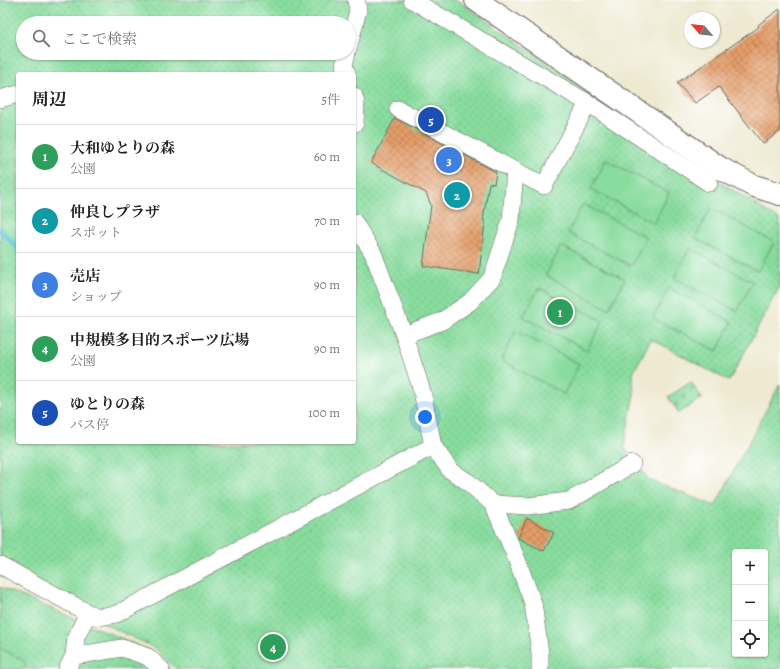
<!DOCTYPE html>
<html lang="ja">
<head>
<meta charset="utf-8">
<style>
  :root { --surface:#fff; --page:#f6f6f6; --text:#222; --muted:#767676; --line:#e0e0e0; --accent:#7c3aed }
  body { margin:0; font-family:Alegreya,"Noto Serif JP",serif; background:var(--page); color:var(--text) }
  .controls { position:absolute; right:12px; bottom:12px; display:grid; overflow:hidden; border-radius:4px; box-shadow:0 1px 3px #0004 }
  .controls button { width:36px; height:36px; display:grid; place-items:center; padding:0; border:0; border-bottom:1px solid var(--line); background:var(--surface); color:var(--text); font:20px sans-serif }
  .compass { position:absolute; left:684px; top:12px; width:36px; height:36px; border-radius:50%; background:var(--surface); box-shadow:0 1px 3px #0004; rotate:298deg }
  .you { position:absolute; left:425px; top:417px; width:14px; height:14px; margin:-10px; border:3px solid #fff; border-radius:50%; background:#1a73e8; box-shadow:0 0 0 6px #1a73e833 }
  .badge { display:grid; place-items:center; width:26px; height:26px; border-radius:50%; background:var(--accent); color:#fff; font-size:13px; font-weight:700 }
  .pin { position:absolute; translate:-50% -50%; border:2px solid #fff; box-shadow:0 1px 4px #0006 }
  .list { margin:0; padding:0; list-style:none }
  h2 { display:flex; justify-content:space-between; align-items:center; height:52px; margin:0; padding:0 16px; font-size:17px }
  h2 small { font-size:13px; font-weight:400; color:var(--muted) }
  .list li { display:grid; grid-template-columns:26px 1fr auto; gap:12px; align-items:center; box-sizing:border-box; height:64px; padding:0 16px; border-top:1px solid var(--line) }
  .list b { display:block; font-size:15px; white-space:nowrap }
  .list p { margin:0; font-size:13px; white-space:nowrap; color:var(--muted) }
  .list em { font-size:13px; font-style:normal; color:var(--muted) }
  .icon { flex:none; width:22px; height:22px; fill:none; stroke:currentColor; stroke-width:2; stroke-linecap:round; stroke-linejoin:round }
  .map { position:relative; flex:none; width:780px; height:669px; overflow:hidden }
  .search { position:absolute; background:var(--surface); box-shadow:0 1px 3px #0004; left:16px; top:16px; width:340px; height:44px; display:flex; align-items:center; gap:10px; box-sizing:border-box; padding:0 14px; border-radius:22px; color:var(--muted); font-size:15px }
  .panel { position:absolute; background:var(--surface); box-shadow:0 1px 3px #0004; left:16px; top:72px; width:340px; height:372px; border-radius:4px }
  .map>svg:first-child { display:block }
</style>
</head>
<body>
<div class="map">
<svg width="780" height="669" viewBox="0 0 780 669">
  <defs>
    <pattern id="green-dots" width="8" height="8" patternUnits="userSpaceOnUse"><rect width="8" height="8" fill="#88dc9e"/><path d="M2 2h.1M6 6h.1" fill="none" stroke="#75bc88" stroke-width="1.8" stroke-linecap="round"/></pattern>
    <pattern id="cemetery-stones" width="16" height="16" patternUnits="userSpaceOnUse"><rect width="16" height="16" fill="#88dc9e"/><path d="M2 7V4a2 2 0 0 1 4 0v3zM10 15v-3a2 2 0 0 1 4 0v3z" fill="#75bc88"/></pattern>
    <pattern id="building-cross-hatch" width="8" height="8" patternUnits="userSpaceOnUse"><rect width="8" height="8" fill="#e49e69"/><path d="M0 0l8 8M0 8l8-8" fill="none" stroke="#b88056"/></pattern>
  </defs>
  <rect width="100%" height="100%" fill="#fff"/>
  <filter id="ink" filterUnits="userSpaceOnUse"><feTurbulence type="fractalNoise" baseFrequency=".025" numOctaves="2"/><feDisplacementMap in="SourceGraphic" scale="8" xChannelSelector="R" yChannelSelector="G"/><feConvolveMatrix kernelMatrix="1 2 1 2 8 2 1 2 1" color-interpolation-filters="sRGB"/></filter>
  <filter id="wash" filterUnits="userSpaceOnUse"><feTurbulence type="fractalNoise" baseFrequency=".012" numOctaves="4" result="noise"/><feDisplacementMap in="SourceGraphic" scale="16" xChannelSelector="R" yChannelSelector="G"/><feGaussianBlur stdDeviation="0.9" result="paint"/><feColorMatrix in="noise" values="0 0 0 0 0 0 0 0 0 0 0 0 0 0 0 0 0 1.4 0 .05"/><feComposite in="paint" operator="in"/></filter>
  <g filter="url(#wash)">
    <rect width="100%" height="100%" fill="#eee9d0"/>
    <g fill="url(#green-dots)" stroke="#527c5d" fill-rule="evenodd">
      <path d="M0 0H457L712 177 780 220V286L729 381 651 339 633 373 634 394 624 447 649 480 715 506 780 384V669H176L155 648 16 582 0 576ZM23 23H349V53H23ZM18 74H354V442H18ZM735 552H765V654H735Z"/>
      <polygon points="0,587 156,653 171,669 0,669"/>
    </g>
    <polygon fill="url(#cemetery-stones)" stroke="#527c5d" points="691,382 702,398 679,413 668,397"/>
    <g fill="#88dc9e" stroke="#527c5d">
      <polygon points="606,160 669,193 654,223 591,189"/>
      <polygon points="583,204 646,237 631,266 568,233"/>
      <polygon points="711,208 774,242 758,271 695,238"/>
      <polygon points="561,246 625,279 609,309 546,275"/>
      <polygon points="690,248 753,282 737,311 674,278"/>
      <polygon points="539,288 603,321 587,350 523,317"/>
      <polygon points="669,288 732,322 717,351 653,318"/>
      <polygon points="516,331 579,364 564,394 501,360"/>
      <polygon points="0,648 26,662 23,669 0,669"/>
    </g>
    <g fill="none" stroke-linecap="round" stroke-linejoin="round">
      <polyline stroke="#57bfd3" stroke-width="6" points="0,230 18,248"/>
    </g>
    <g id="blocks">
      <g fill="url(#building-cross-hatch)">
        <polygon points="780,9 780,131 763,144 719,87 695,103 677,83 759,27 758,25"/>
        <polygon points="395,118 496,172 494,184 489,183 483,220 485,221 479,274 423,266 431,205 426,193 371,163"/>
        <polygon points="527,518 554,533 544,551 518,538"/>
      </g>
    </g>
  </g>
  <g filter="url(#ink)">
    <use href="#blocks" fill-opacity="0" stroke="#66645b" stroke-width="1"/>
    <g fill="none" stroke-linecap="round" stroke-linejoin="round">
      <defs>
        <g id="street">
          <polyline points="349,46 358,10 356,0"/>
          <polyline points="347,74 344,65 347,53"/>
          <polyline points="354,96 356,103 355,123 354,123"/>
          <polyline points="0,99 18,94"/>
          <polyline points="588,103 709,183"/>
          <polyline points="398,109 544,186 588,103 412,0"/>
          <polyline points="354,222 373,253 404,335 422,391 433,446 450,470 468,482 493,504 515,555 533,603 540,653 540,669"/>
          <polyline points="404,335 442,321 470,302 492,278 511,220 515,171"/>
          <polyline points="493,504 527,506 569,501 632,464"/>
          <polyline points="0,565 88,613 98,617 117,614 433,446"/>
          <polyline points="74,656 76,637 88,613"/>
          <polyline points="67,669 74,656 122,648 148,657 161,669"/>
        </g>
        <polyline id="secondary" points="476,0 720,168 754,186 780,194"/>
      </defs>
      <use href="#street" stroke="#66645b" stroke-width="18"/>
      <use href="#secondary" stroke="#66645b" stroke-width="24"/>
      <use href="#street" stroke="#fff" stroke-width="17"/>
      <use href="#secondary" stroke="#fff" stroke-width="22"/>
    </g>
  </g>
</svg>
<div class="controls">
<button>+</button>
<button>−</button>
<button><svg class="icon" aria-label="locate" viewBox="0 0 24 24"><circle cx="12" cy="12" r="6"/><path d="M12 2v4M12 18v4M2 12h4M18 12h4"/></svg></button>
</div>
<svg class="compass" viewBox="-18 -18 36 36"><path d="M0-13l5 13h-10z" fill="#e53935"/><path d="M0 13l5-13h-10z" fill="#767676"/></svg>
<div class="you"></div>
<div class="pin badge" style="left:560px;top:312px;background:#2e9e5b">1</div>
<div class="pin badge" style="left:457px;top:195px;background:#0f9aa8">2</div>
<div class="pin badge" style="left:449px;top:160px;background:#3f7fe0">3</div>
<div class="pin badge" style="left:273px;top:647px;background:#2e9e5b">4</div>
<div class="pin badge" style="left:431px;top:120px;background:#1a4fb4">5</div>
<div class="search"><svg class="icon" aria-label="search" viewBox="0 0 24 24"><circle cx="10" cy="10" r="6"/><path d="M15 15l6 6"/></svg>ここで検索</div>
<section class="panel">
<h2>周辺<small>5件</small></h2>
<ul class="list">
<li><span class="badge" style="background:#2e9e5b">1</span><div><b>大和ゆとりの森</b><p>公園</p></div><em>60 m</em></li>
<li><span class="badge" style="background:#0f9aa8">2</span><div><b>仲良しプラザ</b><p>スポット</p></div><em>70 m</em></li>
<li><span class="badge" style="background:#3f7fe0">3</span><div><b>売店</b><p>ショップ</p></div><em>90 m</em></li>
<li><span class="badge" style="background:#2e9e5b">4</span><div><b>中規模多目的スポーツ広場</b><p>公園</p></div><em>90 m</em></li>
<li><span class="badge" style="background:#1a4fb4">5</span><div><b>ゆとりの森</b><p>バス停</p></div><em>100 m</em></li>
</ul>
</section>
</div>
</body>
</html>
